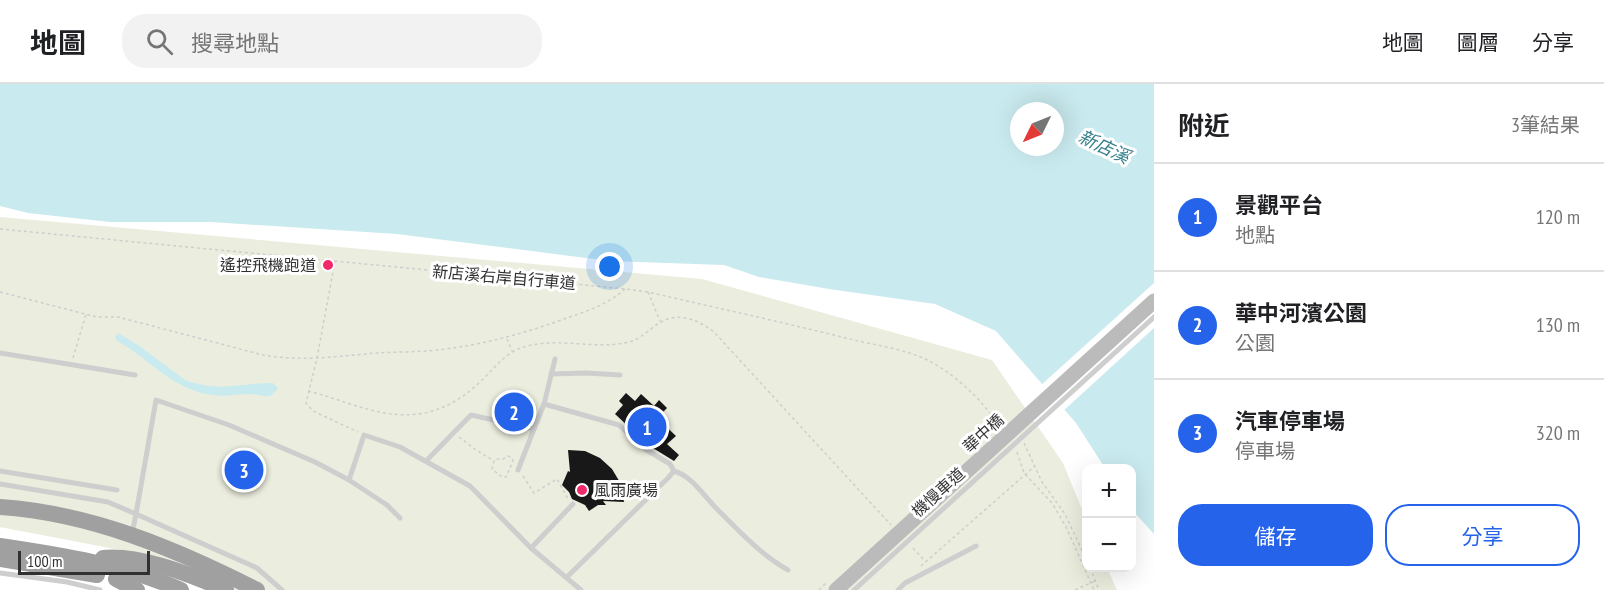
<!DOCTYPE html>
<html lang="zh-TW">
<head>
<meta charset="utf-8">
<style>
  :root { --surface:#fff; --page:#f2f2f2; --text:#202124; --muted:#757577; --line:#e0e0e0; --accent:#2563eb }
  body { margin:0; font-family:"PT Sans Narrow","Noto Sans TC",sans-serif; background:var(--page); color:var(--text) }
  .controls { position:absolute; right:18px; bottom:18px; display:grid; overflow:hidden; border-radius:12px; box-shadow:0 6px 24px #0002 }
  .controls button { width:54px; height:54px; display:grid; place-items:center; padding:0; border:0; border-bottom:2px solid var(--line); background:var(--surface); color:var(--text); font:30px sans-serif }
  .compass { position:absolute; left:1010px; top:18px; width:54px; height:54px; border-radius:50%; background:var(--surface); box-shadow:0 6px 24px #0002; rotate:227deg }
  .scale { position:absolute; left:18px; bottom:15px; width:132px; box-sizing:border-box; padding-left:6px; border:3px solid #313131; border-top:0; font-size:16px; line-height:21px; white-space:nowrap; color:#313131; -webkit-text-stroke:4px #fff; paint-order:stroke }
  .you { position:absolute; left:610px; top:183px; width:21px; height:21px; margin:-15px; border:4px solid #fff; border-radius:50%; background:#1a73e8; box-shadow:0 0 0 9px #1a73e833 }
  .badge { display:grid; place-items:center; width:39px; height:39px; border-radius:50%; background:var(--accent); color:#fff; font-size:20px; font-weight:700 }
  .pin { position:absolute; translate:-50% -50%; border:3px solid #fff; box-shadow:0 2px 6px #0006 }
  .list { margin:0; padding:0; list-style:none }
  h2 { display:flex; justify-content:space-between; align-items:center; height:78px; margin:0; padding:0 24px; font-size:26px }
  h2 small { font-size:20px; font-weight:400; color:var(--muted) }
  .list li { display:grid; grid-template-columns:39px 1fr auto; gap:18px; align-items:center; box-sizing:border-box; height:108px; padding:0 24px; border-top:2px solid var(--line) }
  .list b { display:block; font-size:22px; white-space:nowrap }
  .list p { margin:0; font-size:20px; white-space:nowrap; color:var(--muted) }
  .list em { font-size:20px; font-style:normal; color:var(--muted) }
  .actions { display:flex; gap:12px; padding:18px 24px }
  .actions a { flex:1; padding:14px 0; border:2px solid var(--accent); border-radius:24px; text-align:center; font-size:21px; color:var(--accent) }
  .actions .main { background:var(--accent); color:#fff }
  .icon { flex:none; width:33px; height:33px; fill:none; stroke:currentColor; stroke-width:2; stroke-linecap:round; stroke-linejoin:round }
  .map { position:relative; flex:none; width:1154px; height:506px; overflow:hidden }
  header { display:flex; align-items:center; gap:36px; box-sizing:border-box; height:84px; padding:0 30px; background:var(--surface); border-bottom:2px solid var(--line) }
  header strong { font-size:28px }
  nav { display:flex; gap:33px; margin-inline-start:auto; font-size:21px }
  .search { width:420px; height:54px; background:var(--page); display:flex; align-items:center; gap:15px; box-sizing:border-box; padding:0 21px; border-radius:24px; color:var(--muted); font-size:22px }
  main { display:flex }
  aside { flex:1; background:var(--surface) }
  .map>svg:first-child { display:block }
</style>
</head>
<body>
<header>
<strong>地圖</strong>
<div class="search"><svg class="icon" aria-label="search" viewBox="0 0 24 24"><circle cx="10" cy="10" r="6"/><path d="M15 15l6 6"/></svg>搜尋地點</div>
<nav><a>地圖</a><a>圖層</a><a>分享</a></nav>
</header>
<main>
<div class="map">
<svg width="1154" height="506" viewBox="0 0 1154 506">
  <rect width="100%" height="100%" fill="#fff"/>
  <polygon fill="#ebeede" points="0,133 702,195 992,276 1063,379 1086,435 1086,484 1107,484 1117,506 227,506 146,471 0,443"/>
  <g fill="#c9eaef" fill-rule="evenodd">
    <path d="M0 0H1154V450L1132 426V384H1105L1076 339 996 247 935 220 829 205 759 193 724 181 610 177 397 150 211 138H110L28 129 0 122ZM1019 27H1055V63H1019Z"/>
    <path d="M118 249 138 261 185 296C222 309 238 299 273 299L278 304C269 318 264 310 250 310 237 310 226 313 213 311 174 307 150 275 117 257L115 253Z"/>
  </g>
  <polygon fill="#fff" points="1154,199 1154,244 1062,328 1040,302"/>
  <g fill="#181818">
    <polygon points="626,309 635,317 641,310 654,322 659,316 667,324 657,334 676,352 667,360 679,371 674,377 648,361 615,330 623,321 619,317"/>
    <polygon points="568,366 585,367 600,374 612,385 621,400 624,418 603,417 606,421 598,421 589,427 585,421 572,415 569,408 562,401 568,387 570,388"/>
  </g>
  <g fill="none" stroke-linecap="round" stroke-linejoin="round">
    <g stroke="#cecece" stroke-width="1.5" stroke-dasharray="3 3" stroke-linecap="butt">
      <path d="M0 145 626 205 648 208C717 224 786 239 854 256 879 262 911 266 933 279 959 294 983 317 999 342"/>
      <polyline points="335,177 317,274 306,319 313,327 358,348"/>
      <path d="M0 208 97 233H118L263 271C300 278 339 272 377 269 393 268 410 268 427 267 474 263 520 251 564 235 585 228 609 220 625 205"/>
      <polyline points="648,208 660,237"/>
      <polyline points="507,255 512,267"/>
      <polyline points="73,274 86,230"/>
      <path d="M308 307C345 316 379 335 419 330 447 326 469 310 488 290 497 281 505 271 516 266 551 250 592 267 629 258 645 254 655 237 672 234 688 231 702 239 714 248L891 441"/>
      <polyline points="459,353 476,366 494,377 492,385 502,393 506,393 513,377 512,374 508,372 503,375 496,375 494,377"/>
      <polyline points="1024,359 1042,398 1065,430 1086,475"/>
      <polyline points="1017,368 1024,389 1052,419 1066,443 1094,506"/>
      <polyline points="523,392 534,409 557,395 568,415"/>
      <polyline points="913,464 926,478"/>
      <polyline points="921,482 1035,382"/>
      <polyline points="1090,484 1099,506"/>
      <polyline points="819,506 826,499"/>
      <polyline points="1075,506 1095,497"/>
    </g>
    <g stroke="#cecece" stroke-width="5">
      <polyline points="0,269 135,291"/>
      <polyline points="551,290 586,289 620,291"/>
      <polyline points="544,320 555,275"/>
      <polyline points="426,377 471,331 534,345 544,320 619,341 645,365 670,380 674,387 668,394 567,493"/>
      <polyline points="518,386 534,345"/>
      <polyline points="0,387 117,406"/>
      <path d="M674 387C692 392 703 411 716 424 738 446 761 471 788 486"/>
      <polyline points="349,396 364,351 400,363 470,402 531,464 581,506"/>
      <polyline points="0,400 108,418 136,430 132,450"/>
      <polyline points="531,464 573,420"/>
      <polyline points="0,489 67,498 100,506"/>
      <polyline points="282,506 257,484 136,430 156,316 229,341 315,378 349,396 387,421 400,434"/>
      <polyline points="854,506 1154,233"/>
      <polyline points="898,506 905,499 976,462"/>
    </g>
    <polyline stroke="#bbb" stroke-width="15" points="836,506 1154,217"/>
    <g stroke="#a0a0a0" stroke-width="16">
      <path d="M0 423C91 429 176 465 257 506"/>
      <path d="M0 462C61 471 125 481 181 506"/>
      <path d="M103 474C139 470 192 491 226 506"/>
      <polyline points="0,475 97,491"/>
      <polyline points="116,495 137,506"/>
    </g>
  </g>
  <g fill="#f22968" stroke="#fff" stroke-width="2">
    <circle cx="328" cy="181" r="6"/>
    <circle cx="582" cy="406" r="6"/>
  </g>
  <g text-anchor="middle" stroke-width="6" stroke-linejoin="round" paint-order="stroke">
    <g font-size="16" fill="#313131" stroke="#fff" text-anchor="end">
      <text x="316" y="187">遙控飛機跑道</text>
      <text x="594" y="412" text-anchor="start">風雨廣場</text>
    </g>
    <g font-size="16" fill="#313131" stroke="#fff">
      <text transform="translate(504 193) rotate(5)" y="6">新店溪右岸自行車道</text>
      <text transform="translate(983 349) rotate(-42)" y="6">華中橋</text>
      <text transform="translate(938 408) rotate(-42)" y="6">機慢車道</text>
    </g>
    <g font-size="18" font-style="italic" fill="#347f8c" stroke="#fff">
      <text transform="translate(1104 63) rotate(25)" y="6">新店溪</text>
    </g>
  </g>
</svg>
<div class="controls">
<button>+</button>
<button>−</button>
</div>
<svg class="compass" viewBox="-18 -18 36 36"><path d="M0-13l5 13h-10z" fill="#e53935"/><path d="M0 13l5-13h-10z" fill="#757577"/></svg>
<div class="scale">100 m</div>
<div class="you"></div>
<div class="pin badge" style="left:647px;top:343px">1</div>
<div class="pin badge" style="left:514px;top:328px">2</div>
<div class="pin badge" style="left:244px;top:386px">3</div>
</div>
<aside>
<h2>附近<small>3筆結果</small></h2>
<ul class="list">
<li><span class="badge">1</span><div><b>景觀平台</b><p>地點</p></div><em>120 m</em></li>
<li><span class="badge">2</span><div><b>華中河濱公園</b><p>公園</p></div><em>130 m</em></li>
<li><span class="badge">3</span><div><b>汽車停車場</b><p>停車場</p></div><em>320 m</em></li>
</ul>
<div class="actions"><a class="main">儲存</a><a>分享</a></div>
</aside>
</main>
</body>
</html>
